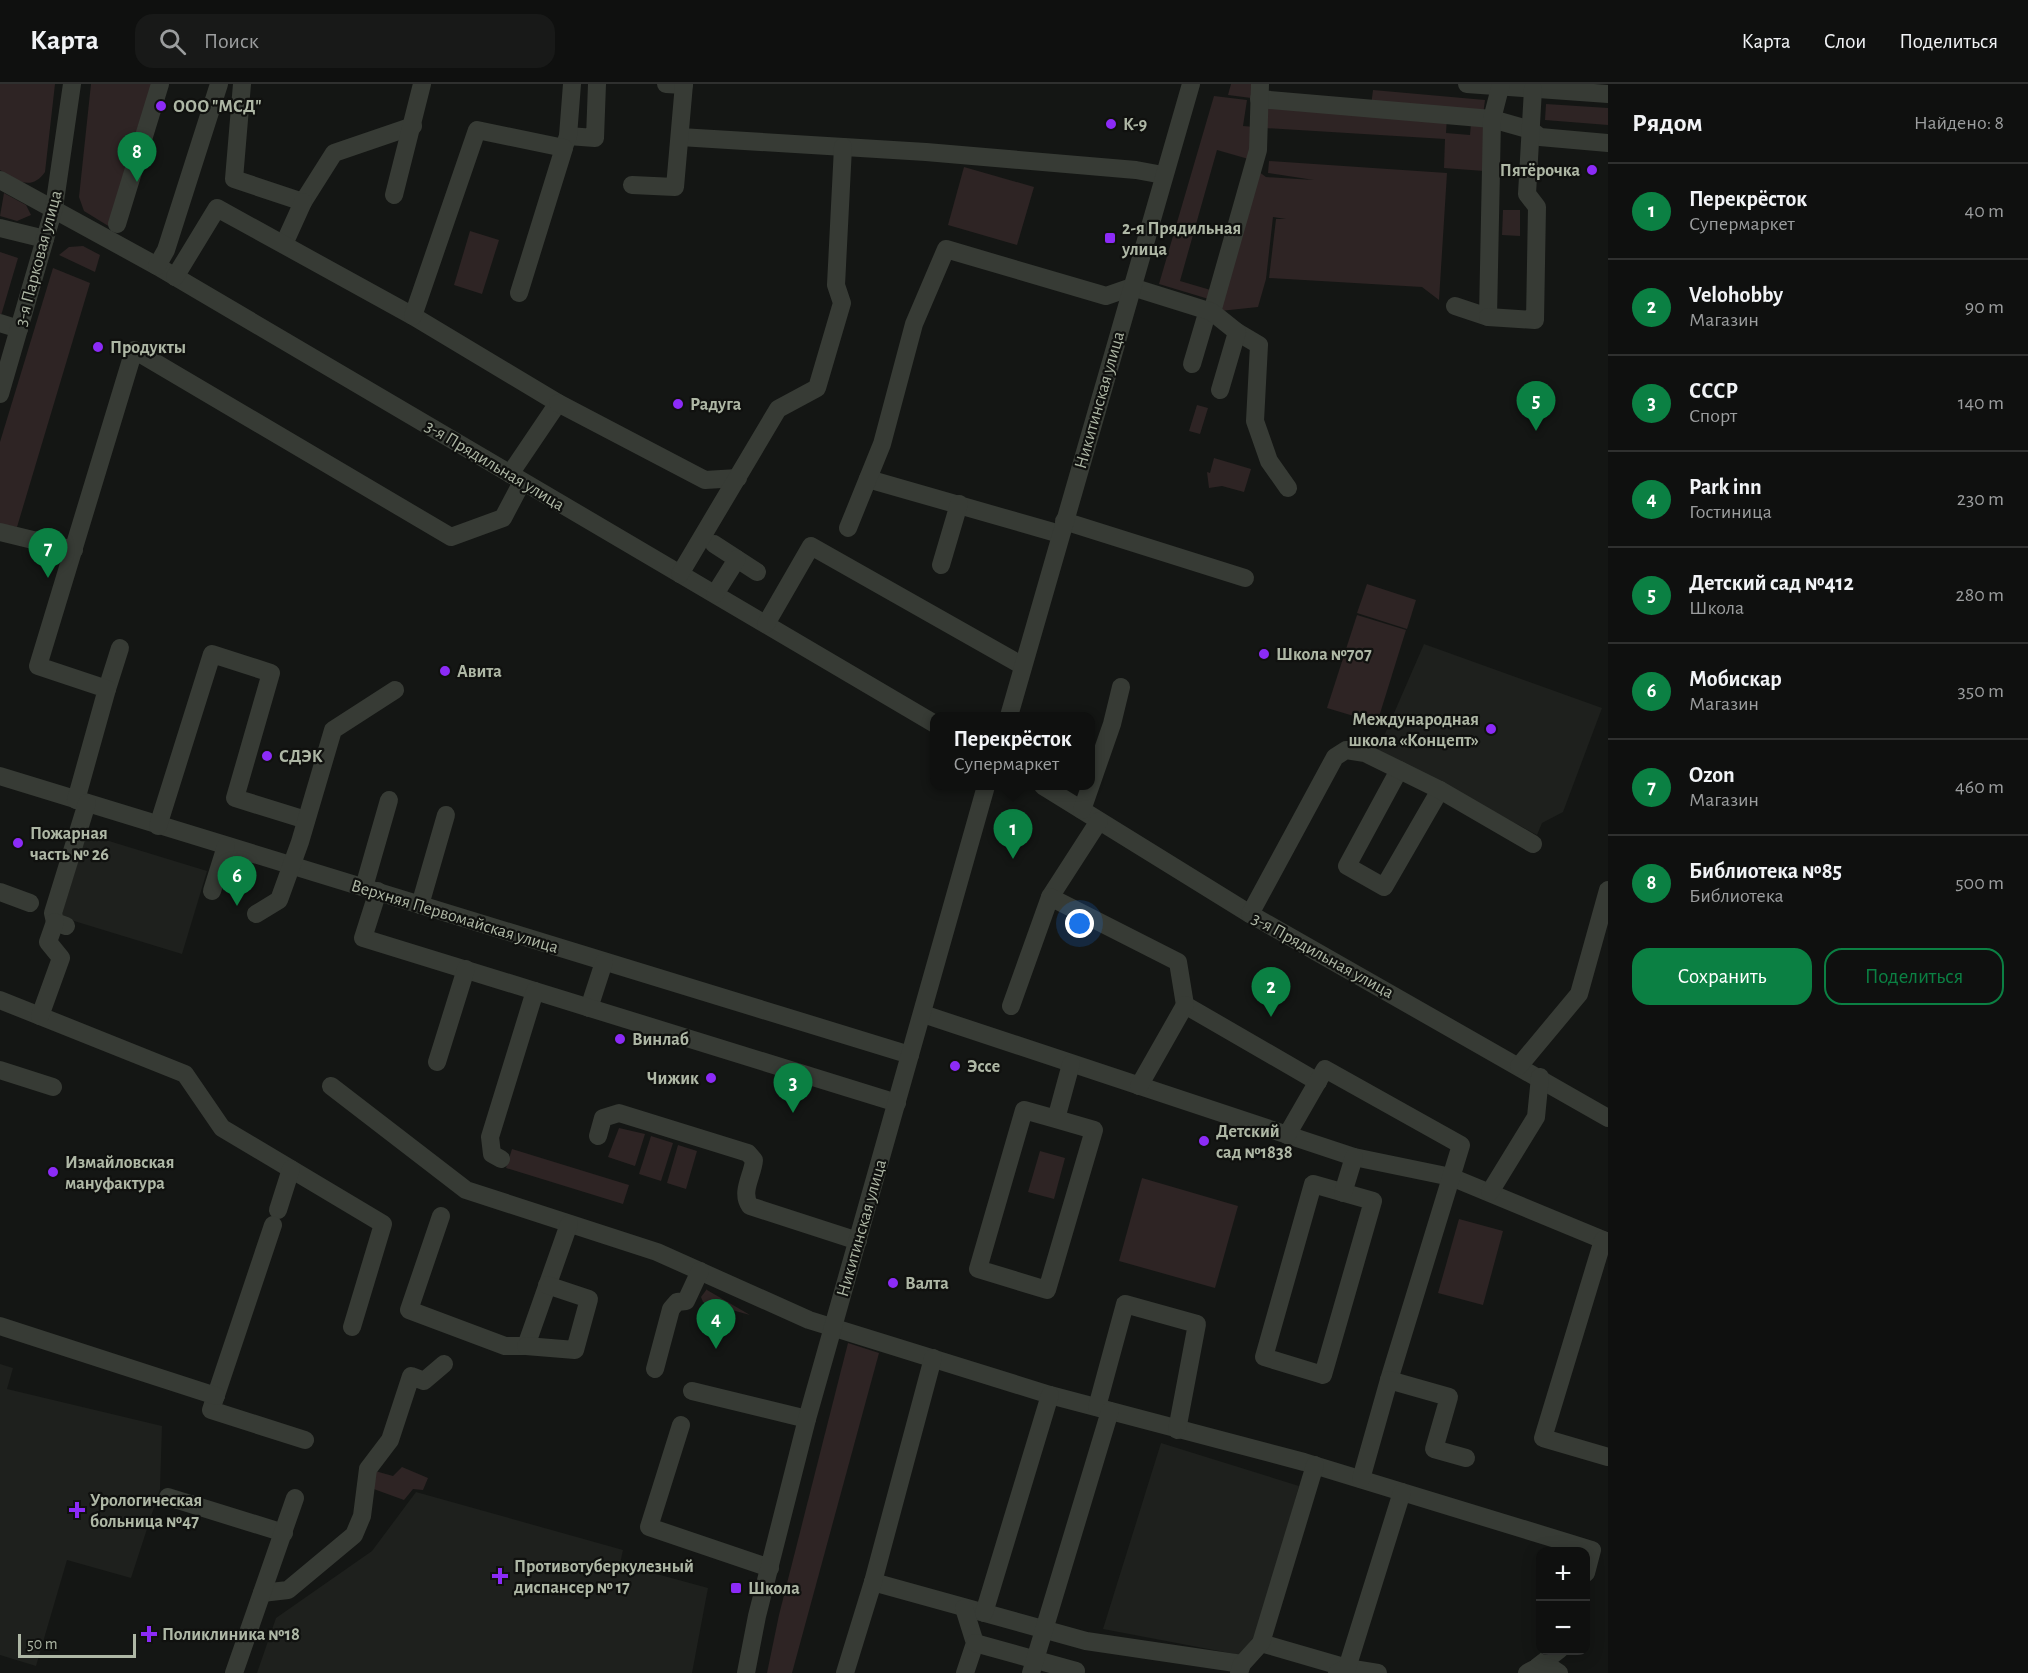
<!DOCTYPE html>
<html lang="ru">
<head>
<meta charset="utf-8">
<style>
  :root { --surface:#0f100f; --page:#181918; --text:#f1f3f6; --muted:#9b9d9e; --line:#2f302f; --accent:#0b8043 }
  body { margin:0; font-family:"Alegreya Sans",sans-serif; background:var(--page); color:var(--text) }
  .controls { position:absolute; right:18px; bottom:18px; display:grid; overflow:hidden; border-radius:12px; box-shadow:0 3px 15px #0003 }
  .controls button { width:54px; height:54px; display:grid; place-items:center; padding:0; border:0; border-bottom:2px solid var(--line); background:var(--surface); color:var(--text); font:30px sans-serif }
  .scale { position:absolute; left:18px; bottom:15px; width:118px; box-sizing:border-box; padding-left:6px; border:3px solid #aeb7a5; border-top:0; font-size:16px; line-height:21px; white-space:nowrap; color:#aeb7a5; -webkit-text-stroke:4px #10110f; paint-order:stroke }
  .you { position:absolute; left:1080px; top:840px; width:21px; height:21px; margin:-15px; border:4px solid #fff; border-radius:50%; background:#1a73e8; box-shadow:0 0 0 9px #1a73e833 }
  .badge { display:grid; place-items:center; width:39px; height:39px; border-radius:50%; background:var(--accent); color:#fff; font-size:20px; font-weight:700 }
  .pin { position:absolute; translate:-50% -50px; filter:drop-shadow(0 2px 3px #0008) }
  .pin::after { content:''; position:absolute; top:32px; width:21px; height:18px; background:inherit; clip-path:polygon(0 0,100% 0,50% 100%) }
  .popup { position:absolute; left:930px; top:628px; width:165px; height:78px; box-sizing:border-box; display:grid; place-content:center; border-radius:12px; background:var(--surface); filter:drop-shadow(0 2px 4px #0005); font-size:20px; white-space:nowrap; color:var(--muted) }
  .popup b { font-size:22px; color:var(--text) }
  .popup::after { content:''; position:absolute; left:50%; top:100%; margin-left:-12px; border:12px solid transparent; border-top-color:var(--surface) }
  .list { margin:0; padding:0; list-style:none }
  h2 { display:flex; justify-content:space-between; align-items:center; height:78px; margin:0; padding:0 24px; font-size:26px }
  h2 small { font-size:20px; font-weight:400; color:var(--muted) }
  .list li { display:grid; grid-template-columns:39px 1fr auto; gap:18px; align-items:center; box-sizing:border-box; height:96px; padding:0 24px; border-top:2px solid var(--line) }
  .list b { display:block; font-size:22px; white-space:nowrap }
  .list p { margin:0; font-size:20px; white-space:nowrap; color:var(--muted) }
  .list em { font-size:20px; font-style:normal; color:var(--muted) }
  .actions { display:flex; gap:12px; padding:18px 24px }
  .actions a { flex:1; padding:14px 0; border:2px solid var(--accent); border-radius:18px; text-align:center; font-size:21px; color:var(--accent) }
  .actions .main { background:var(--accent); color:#fff }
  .icon { flex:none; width:33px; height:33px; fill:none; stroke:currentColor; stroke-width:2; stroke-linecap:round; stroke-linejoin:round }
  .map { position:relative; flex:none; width:1608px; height:1589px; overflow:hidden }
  header { display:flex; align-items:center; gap:36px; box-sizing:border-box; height:84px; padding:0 30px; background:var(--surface); border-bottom:2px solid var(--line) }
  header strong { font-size:28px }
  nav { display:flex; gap:33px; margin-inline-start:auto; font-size:21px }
  .search { width:420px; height:54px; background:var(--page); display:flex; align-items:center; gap:15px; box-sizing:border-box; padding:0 21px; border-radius:18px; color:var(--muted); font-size:22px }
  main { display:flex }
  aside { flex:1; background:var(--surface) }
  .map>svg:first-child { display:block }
</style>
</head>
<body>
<header>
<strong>Карта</strong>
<div class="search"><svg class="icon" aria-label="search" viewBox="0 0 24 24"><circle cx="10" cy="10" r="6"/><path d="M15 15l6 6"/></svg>Поиск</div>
<nav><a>Карта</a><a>Слои</a><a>Поделиться</a></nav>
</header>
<main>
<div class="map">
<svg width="1608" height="1589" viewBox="0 0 1608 1589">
  <rect width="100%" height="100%" fill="#141614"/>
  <g fill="#1e201d">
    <polygon points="1424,560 1602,624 1563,728 1542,739 1537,751 1378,666"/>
    <polygon points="86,750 207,787 182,870 61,833"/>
    <polygon points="0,1280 13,1284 7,1305 162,1342 160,1405 131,1494 67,1476 36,1582 0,1571"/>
    <polygon points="1161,1359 1299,1402 1258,1548 1240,1571 1103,1545"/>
    <polygon points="416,1408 623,1466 620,1480 708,1504 692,1589 257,1589 276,1534 372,1467"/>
  </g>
  <g fill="#2e2424">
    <path d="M0 0H55L45 88C31 108 16 96 0 86Z"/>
    <polygon points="91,0 152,0 110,143 84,127 79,113"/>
    <polygon points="1231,0 1259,0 1259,15 1228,11"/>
    <polygon points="1373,6 1485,16 1483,31 1371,22"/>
    <polygon points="1214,12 1247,16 1243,42 1255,43 1252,76 1217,66 1180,197 1214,207 1212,216 1159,200"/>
    <polygon points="1264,18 1447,33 1446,49 1470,51 1471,39 1486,40 1484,87 1444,84 1445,55 1264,44"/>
    <polygon points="1546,20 1608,24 1608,41 1545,36"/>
    <polygon points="1269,77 1447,89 1439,216 1422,203 1269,194 1276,135 1286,135 1273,133 1266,195 1258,223 1220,227 1259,88 1266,93 1314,96 1268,89"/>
    <polygon points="964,83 1034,103 1017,161 948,141"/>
    <polygon points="4,109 26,121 31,131 17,137 0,132"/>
    <polygon points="1503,126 1520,126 1520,152 1502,151"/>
    <polygon points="470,147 499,156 482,210 454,201"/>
    <polygon points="83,162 100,171 95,188 59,171 69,163"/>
    <polygon points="0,168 18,174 0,235"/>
    <polygon points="53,184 90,199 17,443 0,440 0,358"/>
    <polygon points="1197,321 1208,324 1200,350 1189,347"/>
    <polygon points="1214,374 1251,385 1244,408 1222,402 1209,404 1207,388 1210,389"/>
    <polygon points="1367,500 1416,516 1407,545 1357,529"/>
    <polygon points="1357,531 1406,546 1377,639 1327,624"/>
    <polygon points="619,1044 645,1050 635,1082 608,1073"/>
    <polygon points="651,1052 673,1059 661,1097 639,1090"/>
    <polygon points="678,1061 697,1067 686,1105 667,1099"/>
    <polygon points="512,1065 629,1101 623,1120 506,1084"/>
    <polygon points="1040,1067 1065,1074 1054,1115 1028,1108"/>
    <polygon points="1142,1094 1238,1122 1215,1204 1119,1177"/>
    <polygon points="1459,1135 1503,1147 1483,1221 1438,1209"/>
    <polygon points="707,1205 707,1206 750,1231 703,1218 701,1213"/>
    <polygon points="848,1259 879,1269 792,1589 767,1589 779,1531"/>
    <polygon points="402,1383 428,1394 423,1406 413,1405 404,1416 371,1404 375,1387 393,1392"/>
  </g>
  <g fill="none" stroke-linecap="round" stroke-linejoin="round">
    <g stroke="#373b35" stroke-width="18">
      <polyline points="242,0 234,95 303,118 334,69 413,42"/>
      <polyline points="666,0 684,1"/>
      <polyline points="1467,0 1608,10"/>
      <polyline points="1259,15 1492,35 1531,46 1540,53 1608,59"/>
      <polyline points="568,52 595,54 597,0"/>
      <polyline points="680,53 926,68 1136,86 1163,91"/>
      <polyline points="564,63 568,52 572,0"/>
      <polyline points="0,96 157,182 935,640"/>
      <polyline points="632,101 675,103 684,0"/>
      <polyline points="394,111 422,0"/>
      <polyline points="117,140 160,0"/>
      <polyline points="0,144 45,155"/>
      <polyline points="284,160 303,118"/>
      <polyline points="157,182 166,166 219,0"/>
      <polyline points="175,193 217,124 413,232 558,319 510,390"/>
      <polyline points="1455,222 1488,233 1492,35 1501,0"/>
      <polyline points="1212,228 1258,66 1260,0"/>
      <polyline points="413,232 477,46 564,64 519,209"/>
      <polyline points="1488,233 1535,236 1537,123 1527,110 1533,5"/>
      <polyline points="0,239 19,245"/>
      <polyline points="1237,248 1259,261 1255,337 1269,377 1288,404"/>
      <polyline points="1192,280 1208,226"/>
      <polyline points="0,310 54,124 72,0"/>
      <polyline points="558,319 705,396 738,394"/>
      <polyline points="868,395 1060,450"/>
      <polyline points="1064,437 1245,494"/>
      <polyline points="848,444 882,360 914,240 946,165 1106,212 1132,203 1212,228 1237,248 1220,306"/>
      <polyline points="0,448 74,466"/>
      <polyline points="714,460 757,488"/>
      <polyline points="941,481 959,420"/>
      <polyline points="680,490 778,325 817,304 842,219 836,201 843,63"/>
      <polyline points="715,510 737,475"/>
      <polyline points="766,540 811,462 1023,582"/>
      <polyline points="107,605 120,564"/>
      <polyline points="1009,632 1191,0"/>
      <polyline points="1399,686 1347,782 1384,803 1440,706"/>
      <polyline points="0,692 910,971"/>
      <polyline points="1043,702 1250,830 1608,1034"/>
      <polyline points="76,716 107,605 38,582 134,266 451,453 503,434 522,398"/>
      <polyline points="1082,726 1112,640 1121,603"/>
      <polyline points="158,742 212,570 271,589 235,714 306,736"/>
      <polyline points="364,803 389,716"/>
      <polyline points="212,807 226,762"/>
      <polyline points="378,807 363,854 535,907"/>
      <polyline points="0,808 30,819"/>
      <polyline points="1050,813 1099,737"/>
      <polyline points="420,821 446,731"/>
      <polyline points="256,830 279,816 300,758 333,646 395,606"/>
      <polyline points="1250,830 1335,673 1346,666 1365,669 1440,706 1533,760"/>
      <polyline points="66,842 55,838 53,829 87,719"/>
      <polyline points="0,916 185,990 222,1044 383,1140 352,1243"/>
      <polyline points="1011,922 1050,813 1178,878 1185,921 1318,998"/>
      <polyline points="589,924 604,878"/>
      <polyline points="923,930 1354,1073 1451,1093 1608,1158"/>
      <polyline points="40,932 61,874 48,858 55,838"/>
      <polyline points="437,978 466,885"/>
      <polyline points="1519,982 1579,910 1608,806"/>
      <polyline points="0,986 53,1003"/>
      <polyline points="331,1002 466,1106 657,1168 809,1236 1050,1311 1304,1378 1592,1466 1586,1489"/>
      <polyline points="1139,1002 1185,921"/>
      <polyline points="1056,1035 1024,1026 978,1185 1047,1206 1094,1046 1056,1035 1071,980"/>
      <polyline points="1287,1051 1325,985 1461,1061 1389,1296"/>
      <path d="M598 1052 603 1034 619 1029 748 1069 754 1076C753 1091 740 1108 750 1122L858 1157"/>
      <polyline points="501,1075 492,1070 490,1053 535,907 897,1019"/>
      <polygon points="1313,1100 1373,1117 1323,1291 1264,1273"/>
      <polyline points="1490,1108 1536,1033 1540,993"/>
      <polyline points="1343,1109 1354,1073"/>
      <polyline points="278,1126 291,1085"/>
      <polyline points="441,1132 409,1226 505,1262 526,1262 569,1140"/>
      <polyline points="273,1141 211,1326 305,1356"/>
      <polyline points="1603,1156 1543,1354 1608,1373"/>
      <polyline points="0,1242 216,1312"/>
      <polyline points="526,1262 575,1266 589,1215 547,1201"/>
      <polyline points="655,1285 671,1225 677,1218 686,1217 700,1187"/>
      <polyline points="692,1307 807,1335"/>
      <polyline points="1097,1323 1125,1220 1197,1240 1177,1346"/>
      <polyline points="681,1341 649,1443 770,1484"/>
      <polyline points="1361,1395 1389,1296 1449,1313 1434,1365 1466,1374"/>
      <polyline points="168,1413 284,1449"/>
      <polyline points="873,1498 1086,1557 1242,1580"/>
      <polyline points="262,1509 288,1506 354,1451 362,1432 368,1385 390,1356 411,1292 424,1297 444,1280"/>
      <polyline points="964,1524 975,1559 965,1589"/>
      <polyline points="984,1529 1050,1311"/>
      <polyline points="975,1559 1076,1587"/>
      <polyline points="1261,1559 1347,1584 1378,1589"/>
      <polyline points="1537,1583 1559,1566"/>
      <polyline points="234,1589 295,1414"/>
      <polyline points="746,1589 757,1532 807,1335 986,702"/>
      <polyline points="845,1589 873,1498 933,1274"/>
      <polyline points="1031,1589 1110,1327"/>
      <polyline points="1239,1589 1242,1580 1261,1559 1315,1381"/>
      <polyline points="1337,1589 1347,1584 1402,1408"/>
      <path d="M1527 1589C1538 1582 1548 1580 1559 1589"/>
    </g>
  </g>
  <g fill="#8c2bf7" stroke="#10110f" stroke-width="2">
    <circle cx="161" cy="22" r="6"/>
    <circle cx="1111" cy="40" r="6"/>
    <circle cx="1592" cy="86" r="6"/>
    <rect x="1104" y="148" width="12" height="12" rx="3"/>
    <circle cx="98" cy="263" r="6"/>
    <circle cx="678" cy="320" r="6"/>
    <circle cx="1264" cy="570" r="6"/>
    <circle cx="445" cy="587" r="6"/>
    <circle cx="1491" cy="645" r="6"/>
    <circle cx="267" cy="672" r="6"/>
    <circle cx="18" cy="759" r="6"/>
    <circle cx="620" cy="955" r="6"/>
    <circle cx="955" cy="982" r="6"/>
    <circle cx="711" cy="994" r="6"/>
    <circle cx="1204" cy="1057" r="6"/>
    <circle cx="53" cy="1088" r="6"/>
    <circle cx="893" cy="1199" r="6"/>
    <path d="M74 1417h6v6h6v6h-6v6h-6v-6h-6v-6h6z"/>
    <path d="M497 1483h6v6h6v6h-6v6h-6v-6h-6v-6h6z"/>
    <rect x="730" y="1498" width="12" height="12" rx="3"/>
    <path d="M146 1541h6v6h6v6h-6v6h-6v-6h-6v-6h6z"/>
  </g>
  <g text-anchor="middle" stroke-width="4.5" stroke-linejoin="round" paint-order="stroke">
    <g font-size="18" font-weight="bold" fill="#aeb7a5" stroke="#10110f" text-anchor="start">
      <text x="173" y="28">ООО "МСД"</text>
      <text x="1123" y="46">К-9</text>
      <text x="1580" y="92" text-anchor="end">Пятёрочка</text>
      <text x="1122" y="150">2-я Прядильная<tspan x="1122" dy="21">улица</tspan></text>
      <text x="110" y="269">Продукты</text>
      <text x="690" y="326">Радуга</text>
      <text x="1276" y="576">Школа №707</text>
      <text x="457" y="593">Авита</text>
      <text x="1479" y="641" text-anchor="end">Международная<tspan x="1479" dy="21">школа «Концепт»</tspan></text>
      <text x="279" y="678">СДЭК</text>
      <text x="30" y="755">Пожарная<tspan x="30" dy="21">часть № 26</tspan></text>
      <text x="632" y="961">Винлаб</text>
      <text x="967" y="988">Эссе</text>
      <text x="699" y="1000" text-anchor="end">Чижик</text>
      <text x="1216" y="1053">Детский<tspan x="1216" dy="21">сад №1838</tspan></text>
      <text x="65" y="1084">Измайловская<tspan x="65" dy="21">мануфактура</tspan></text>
      <text x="905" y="1205">Валта</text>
      <text x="90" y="1422">Урологическая<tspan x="90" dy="21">больница №47</tspan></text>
      <text x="514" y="1488">Противотуберкулезный<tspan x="514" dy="21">диспансер № 17</tspan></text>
      <text x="748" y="1510">Школа</text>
      <text x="162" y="1556">Поликлиника №18</text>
    </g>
    <g font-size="18" fill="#aeb7a5" stroke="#10110f">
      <text transform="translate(38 174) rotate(-75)" y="6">3-я Парковая улица</text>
      <text transform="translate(1099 316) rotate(-74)" y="6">Никитинская улица</text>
      <text transform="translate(495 381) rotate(31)" y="6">3-я Прядильная улица</text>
      <text transform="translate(455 832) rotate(17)" y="6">Верхняя Первомайская улица</text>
      <text transform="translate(1323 871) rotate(29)" y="6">3-я Прядильная улица</text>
      <text transform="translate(861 1144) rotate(-74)" y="6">Никитинская улица</text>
    </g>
  </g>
</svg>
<div class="controls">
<button>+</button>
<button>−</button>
</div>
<div class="scale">50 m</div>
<div class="you"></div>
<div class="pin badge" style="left:1013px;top:775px">1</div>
<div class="popup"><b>Перекрёсток</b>Супермаркет</div>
<div class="pin badge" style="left:1271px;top:933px">2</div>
<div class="pin badge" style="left:793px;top:1029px">3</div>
<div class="pin badge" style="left:716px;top:1265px">4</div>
<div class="pin badge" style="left:1536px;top:347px">5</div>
<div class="pin badge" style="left:237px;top:822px">6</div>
<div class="pin badge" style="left:48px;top:494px">7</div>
<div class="pin badge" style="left:137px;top:98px">8</div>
</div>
<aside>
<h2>Рядом<small>Найдено: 8</small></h2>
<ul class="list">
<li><span class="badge">1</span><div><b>Перекрёсток</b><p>Супермаркет</p></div><em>40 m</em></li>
<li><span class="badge">2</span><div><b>Velohobby</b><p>Магазин</p></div><em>90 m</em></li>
<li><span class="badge">3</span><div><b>СССР</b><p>Спорт</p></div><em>140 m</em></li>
<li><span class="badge">4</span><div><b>Park inn</b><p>Гостиница</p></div><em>230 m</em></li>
<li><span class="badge">5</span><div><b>Детский сад №412</b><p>Школа</p></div><em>280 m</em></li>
<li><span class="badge">6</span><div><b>Мобискар</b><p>Магазин</p></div><em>350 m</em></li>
<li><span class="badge">7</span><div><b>Ozon</b><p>Магазин</p></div><em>460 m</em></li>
<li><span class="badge">8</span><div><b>Библиотека №85</b><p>Библиотека</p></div><em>500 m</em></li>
</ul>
<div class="actions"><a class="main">Сохранить</a><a>Поделиться</a></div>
</aside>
</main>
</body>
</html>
